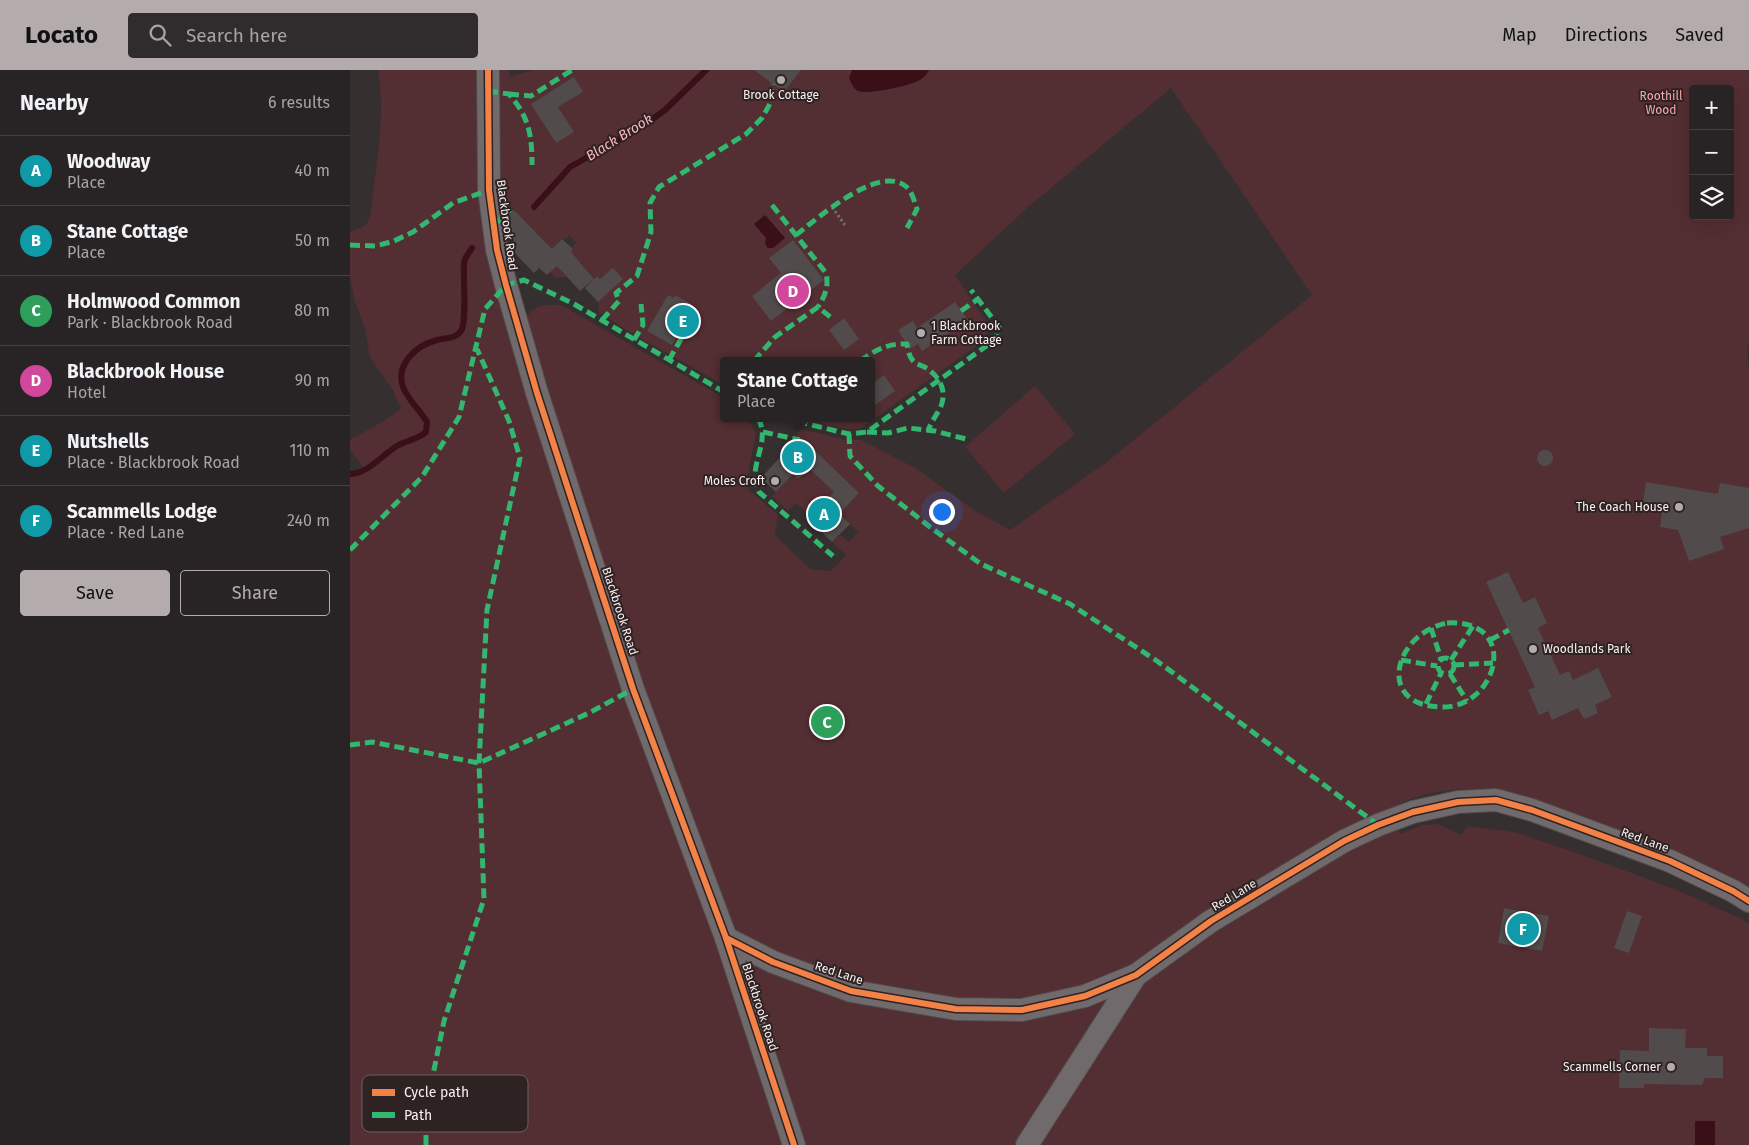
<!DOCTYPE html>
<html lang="en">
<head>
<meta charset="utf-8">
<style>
  :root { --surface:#282324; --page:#302b2c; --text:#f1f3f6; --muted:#a5a4a6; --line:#444041; --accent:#b4acac }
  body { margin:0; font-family:"Fira Sans",sans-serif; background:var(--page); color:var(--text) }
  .controls { position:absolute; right:15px; top:15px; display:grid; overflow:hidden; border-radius:5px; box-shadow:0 5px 20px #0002 }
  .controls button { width:45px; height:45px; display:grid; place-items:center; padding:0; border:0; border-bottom:1px solid var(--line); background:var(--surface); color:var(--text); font:25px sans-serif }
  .you { position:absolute; left:591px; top:441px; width:18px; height:18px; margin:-12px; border:4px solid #fff; border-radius:50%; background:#1a73e8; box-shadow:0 0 0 8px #1a73e833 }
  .badge { display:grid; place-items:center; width:32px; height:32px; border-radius:50%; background:var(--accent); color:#fff; font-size:16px; font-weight:700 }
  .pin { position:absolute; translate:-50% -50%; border:2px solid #fff; box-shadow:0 1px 5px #0006 }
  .popup { position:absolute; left:370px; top:287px; width:155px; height:65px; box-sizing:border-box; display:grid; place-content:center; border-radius:5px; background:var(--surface); filter:drop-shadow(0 1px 4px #0005); font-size:16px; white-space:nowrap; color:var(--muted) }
  .popup b { font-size:19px; color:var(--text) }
  .popup::after { content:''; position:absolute; left:50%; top:100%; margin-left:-10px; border:10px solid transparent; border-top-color:var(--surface) }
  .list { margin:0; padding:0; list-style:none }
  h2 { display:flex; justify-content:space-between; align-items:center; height:65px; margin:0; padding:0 20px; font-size:21px }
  h2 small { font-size:16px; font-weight:400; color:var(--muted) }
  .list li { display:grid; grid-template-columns:32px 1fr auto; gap:15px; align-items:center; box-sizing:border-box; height:70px; padding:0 20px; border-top:1px solid var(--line) }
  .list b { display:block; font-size:19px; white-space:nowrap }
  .list p { margin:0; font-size:16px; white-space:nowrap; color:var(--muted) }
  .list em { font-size:16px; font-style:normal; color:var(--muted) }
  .actions { display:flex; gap:10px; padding:15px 20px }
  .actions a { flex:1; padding:11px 0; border:1px solid var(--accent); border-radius:5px; text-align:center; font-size:18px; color:var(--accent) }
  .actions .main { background:var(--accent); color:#111 }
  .icon { flex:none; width:28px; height:28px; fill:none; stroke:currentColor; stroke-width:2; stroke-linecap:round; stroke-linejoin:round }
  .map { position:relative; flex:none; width:1399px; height:1075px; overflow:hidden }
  header { display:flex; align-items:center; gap:30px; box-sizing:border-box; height:70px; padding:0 25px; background:var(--accent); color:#111 }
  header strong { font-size:24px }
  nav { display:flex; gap:28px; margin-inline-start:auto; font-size:18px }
  .search { width:350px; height:45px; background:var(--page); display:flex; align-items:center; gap:12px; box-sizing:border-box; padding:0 18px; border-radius:5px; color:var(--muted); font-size:19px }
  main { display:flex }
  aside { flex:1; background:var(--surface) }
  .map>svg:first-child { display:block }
</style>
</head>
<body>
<header>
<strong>Locato</strong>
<div class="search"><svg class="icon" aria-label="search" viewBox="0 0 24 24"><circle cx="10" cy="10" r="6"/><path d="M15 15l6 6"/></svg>Search here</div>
<nav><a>Map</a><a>Directions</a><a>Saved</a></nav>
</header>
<main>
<aside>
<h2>Nearby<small>6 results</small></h2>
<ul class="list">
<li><span class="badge" style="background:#0f9aa8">A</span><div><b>Woodway</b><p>Place</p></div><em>40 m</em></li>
<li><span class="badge" style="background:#0f9aa8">B</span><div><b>Stane Cottage</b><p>Place</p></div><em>50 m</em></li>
<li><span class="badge" style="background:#2e9e5b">C</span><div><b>Holmwood Common</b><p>Park · Blackbrook Road</p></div><em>80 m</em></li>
<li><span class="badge" style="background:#d1479c">D</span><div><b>Blackbrook House</b><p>Hotel</p></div><em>90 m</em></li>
<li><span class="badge" style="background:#0f9aa8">E</span><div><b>Nutshells</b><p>Place · Blackbrook Road</p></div><em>110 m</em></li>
<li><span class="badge" style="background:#0f9aa8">F</span><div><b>Scammells Lodge</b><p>Place · Red Lane</p></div><em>240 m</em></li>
</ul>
<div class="actions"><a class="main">Save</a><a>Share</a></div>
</aside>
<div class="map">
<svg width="1399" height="1075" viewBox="0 0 1399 1075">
  <rect width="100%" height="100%" fill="#362f30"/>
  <g fill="#532e32" fill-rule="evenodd">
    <path d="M28 0H159V7L184 0H1399V275L1397 276 1399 301V821L1143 720C1107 717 1073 721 1041 738L1050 764 1072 755 1088 754 1111 765 1117 757H1122L1158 761 1174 765 1252 792 1324 819 1390 848 1399 854V1075H0V404L7 403 15 399 0 380V370L34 351 51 339 42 319 20 287 15 258 5 232 0 207V162C14 157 18 157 21 141 26 95 36 46 28 0ZM821 18 962 225 757 392 660 460 624 440 567 399 511 370H495L447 358V365L442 374 447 379 455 371 469 384 448 409 443 404 422 426 438 441 446 433 461 446 476 431 508 462 499 472 490 465 482 472 496 485 481 501 460 499 425 465 428 445 398 419V404L406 363 397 348H374V328L211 235C192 235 188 233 175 248L150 145 160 136 202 179 213 168 214 170 219 165 226 172 222 178 223 179 200 202 206 208 217 207 232 195 244 209 247 206 260 220 248 232 249 242 281 263 374 315V291H522V348H451L496 359H510L636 269 638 254 605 205 677 138ZM1343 19H1380V146H1343Z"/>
    <polygon points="685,316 725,364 654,423 615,377"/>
  </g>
  <g fill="#3a0f17">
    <path d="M502 0H579C577 4 573 9 568 11 558 16 518 25 508 21 503 18 501 13 499 8Z"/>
    <polygon points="415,145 435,168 423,178 418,178 415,174 416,168 404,154"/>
    <rect x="1345" y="1051" width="20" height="24"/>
  </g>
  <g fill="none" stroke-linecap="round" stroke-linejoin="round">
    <g stroke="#3a0f17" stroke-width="6">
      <polyline points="184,137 220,97 293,56 315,40 356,0"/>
      <path d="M0 404C19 403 32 385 47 376 57 370 67 370 76 362L77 352C70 340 58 330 53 317 45 294 67 275 87 270 95 268 106 269 111 261 117 252 113 206 114 192L116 187 122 178"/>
    </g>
  </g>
  <g fill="#514b4c">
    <polygon points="404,0 451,0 434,22"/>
    <polygon points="224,7 233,22 208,37 224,62 206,73 181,34"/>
    <polygon points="164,140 202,179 212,169 223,179 221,182 244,209 230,221 207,196 197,205 189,198 184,203 162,180 167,174 158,165 156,148"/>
    <polygon points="443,170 474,210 421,251 402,226 431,203 419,188"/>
    <polygon points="263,198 273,209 248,232 235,218 247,206 250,209"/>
    <polygon points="318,225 324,228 325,225 341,234 337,240 348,246 339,261 332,257 322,275 297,261"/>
    <polygon points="605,232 618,250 572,281 568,274 560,279 548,260 563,251 567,258"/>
    <polygon points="494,248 509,269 494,280 479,260"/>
    <polygon points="534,305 545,321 522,337 522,314"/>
    <polygon points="455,371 509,423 489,444 500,454 482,472 458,449 484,422 459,398 448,409 443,404 426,422 411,408 442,374 447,379"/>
    <circle cx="1195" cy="388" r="8"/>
    <polygon points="1296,412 1368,424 1370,413 1399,418 1399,458 1370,467 1374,479 1339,491 1328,460 1310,457 1312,442 1292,439"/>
    <polygon points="1158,502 1173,533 1185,527 1197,553 1188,558 1210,605 1219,601 1223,610 1248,598 1262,627 1245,635 1248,643 1234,649 1228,638 1202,650 1198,641 1189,645 1178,620 1185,617 1136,512"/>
    <polygon points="1154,838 1199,846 1192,881 1148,873"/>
    <polygon points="1277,841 1292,846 1279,883 1264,878"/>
    <polygon points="1299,958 1336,959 1335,978 1357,978 1357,986 1373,986 1373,1008 1355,1008 1352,1015 1294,1014 1294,1018 1269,1018 1270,980 1299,981"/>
  </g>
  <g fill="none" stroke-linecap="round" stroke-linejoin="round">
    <defs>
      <g id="tertiary">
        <polyline points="138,0 139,120 147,180 156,215 187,323 283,619 376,868 444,1075"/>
        <polyline points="376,868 423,892 501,921 606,939 672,940 735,926 786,905 861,851 994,771 1028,755 1063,742 1108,732 1146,730 1182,740 1320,791 1383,821 1399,831"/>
        <polyline points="677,1075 786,905"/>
      </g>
    </defs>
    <use href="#tertiary" stroke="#524b4c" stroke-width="24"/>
    <polyline stroke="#726c6c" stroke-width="3" stroke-dasharray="2.5 2.5" stroke-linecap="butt" points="482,137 495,155"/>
    <use href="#tertiary" stroke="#716a6c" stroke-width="22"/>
    <g stroke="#33b770" stroke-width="5" stroke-dasharray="10 5" stroke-linecap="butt">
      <path d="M138 21 159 24C179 47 182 65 182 95"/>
      <polyline points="159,24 181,26 222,0"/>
      <path d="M422 135 476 203C479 217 475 226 468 237"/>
      <polyline points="143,152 149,151 161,139"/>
      <path d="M446 165C467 149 526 96 554 115 562 120 564 131 567 139L557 158"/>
      <polyline points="0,175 26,176 44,171 63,162 103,133 139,120"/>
      <polyline points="611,241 628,229"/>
      <polyline points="252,250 269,231 266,223 287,206 301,162 300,133 309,117 396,64 412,48 421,32 423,14"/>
      <polyline points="284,270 293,255 291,234"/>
      <polyline points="319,290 335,262"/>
      <polyline points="404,291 425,267 468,237 484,250"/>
      <path d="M510 291C525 280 538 273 557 274 558 280 559 287 564 292 568 295 574 296 578 299 589 307 596 319 592 333 590 341 581 351 578 361"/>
      <path d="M408 348C420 369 403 389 405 411 405 415 408 419 409 422L483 486"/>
      <polyline points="433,348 499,364 517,362 646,269 649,257 621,220"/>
      <polyline points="413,362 450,370"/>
      <polyline points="517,362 538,363 558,358 585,361 616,369"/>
      <polyline points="499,364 500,386 528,416 580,457 631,494 720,534 807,591 1028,755"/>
      <polyline points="0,480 72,407 109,347 135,239 156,215 174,210 224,234 374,322"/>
      <path d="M1097 553C1171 549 1148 637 1093 637 1025 637 1043 564 1097 553Z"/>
      <polyline points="1081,558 1091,589"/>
      <polyline points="1140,570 1159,560"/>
      <circle cx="1096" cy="596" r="8"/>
      <polyline points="1051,590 1087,596"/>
      <polyline points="1101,590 1123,556"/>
      <polyline points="1104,595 1143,593"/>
      <polyline points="1100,604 1117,631"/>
      <polyline points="1076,634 1091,603"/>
      <polyline points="0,675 22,672 129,693 239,643 283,619"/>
      <polyline points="76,1075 76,1039 94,951 134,829 129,693 137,540 170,388 159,351 127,279"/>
    </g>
    <defs>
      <g id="cycleway">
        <polyline points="138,0 139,120 147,180 156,215 187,323 283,619 376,868 444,1075"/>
        <polyline points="376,868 423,892 501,921 606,939 672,940 735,926 786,905 861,851 994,771 1028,755 1063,742 1108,732 1146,730 1182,740 1320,791 1383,821 1399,831"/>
      </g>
    </defs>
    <use href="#cycleway" stroke="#2e2223" stroke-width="9"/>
    <use href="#cycleway" stroke="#f48246" stroke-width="6"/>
  </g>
  <g fill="#b4acac" stroke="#2e2223" stroke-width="2">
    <circle cx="431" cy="10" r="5"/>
    <circle cx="571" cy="263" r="5"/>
    <circle cx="425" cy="411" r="5"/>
    <circle cx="1329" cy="437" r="5"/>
    <circle cx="1183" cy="579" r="5"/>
    <circle cx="1321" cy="997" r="5"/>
  </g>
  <g text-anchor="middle" stroke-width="4" stroke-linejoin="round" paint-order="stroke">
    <g font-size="12" fill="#f8efef" stroke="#2e2223" text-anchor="end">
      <text x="431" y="29" text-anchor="middle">Brook Cottage</text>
      <text x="581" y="260" text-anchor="start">1 Blackbrook<tspan x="581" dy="14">Farm Cottage</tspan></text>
      <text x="415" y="415">Moles Croft</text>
      <text x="1319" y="441">The Coach House</text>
      <text x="1193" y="583" text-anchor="start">Woodlands Park</text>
      <text x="1311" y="1001">Scammells Corner</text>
    </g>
    <g font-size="12" fill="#fba5ad" stroke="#2e2223">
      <text x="1311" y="30">Roothill<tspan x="1311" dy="14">Wood</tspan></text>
    </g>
    <g font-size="12" fill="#f8efef" stroke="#2e2223">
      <text transform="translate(157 155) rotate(82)" y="4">Blackbrook Road</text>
      <text transform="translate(270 541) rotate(72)" y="4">Blackbrook Road</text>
      <text transform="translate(1295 770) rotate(20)" y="4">Red Lane</text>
      <text transform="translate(884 825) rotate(-31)" y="4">Red Lane</text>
      <text transform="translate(489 903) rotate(18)" y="4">Red Lane</text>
      <text transform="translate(410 937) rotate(72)" y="4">Blackbrook Road</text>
    </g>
    <g font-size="14" font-style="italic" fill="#fcb7bd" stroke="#2e2223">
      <text transform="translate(269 67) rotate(-32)" y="5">Black Brook</text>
    </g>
  </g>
  <rect x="12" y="1005" width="166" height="57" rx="8" fill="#2e2223" stroke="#6b6060" stroke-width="1"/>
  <rect x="22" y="1019" width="23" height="7" fill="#f48246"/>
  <rect x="22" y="1042" width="23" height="6" fill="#33b770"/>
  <g font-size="14" fill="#f8efef">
    <text x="54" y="1027">Cycle path</text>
    <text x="54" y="1050">Path</text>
  </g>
</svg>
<div class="controls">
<button>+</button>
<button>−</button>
<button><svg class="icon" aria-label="layers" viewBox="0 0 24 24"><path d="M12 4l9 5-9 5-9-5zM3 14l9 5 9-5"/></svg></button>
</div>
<div class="you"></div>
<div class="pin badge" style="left:474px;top:444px;background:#0f9aa8">A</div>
<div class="pin badge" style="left:448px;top:387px;background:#0f9aa8">B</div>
<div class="popup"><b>Stane Cottage</b>Place</div>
<div class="pin badge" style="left:477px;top:652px;background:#2e9e5b">C</div>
<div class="pin badge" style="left:443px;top:221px;background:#d1479c">D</div>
<div class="pin badge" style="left:333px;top:251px;background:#0f9aa8">E</div>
<div class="pin badge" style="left:1173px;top:859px;background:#0f9aa8">F</div>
</div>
</main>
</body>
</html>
